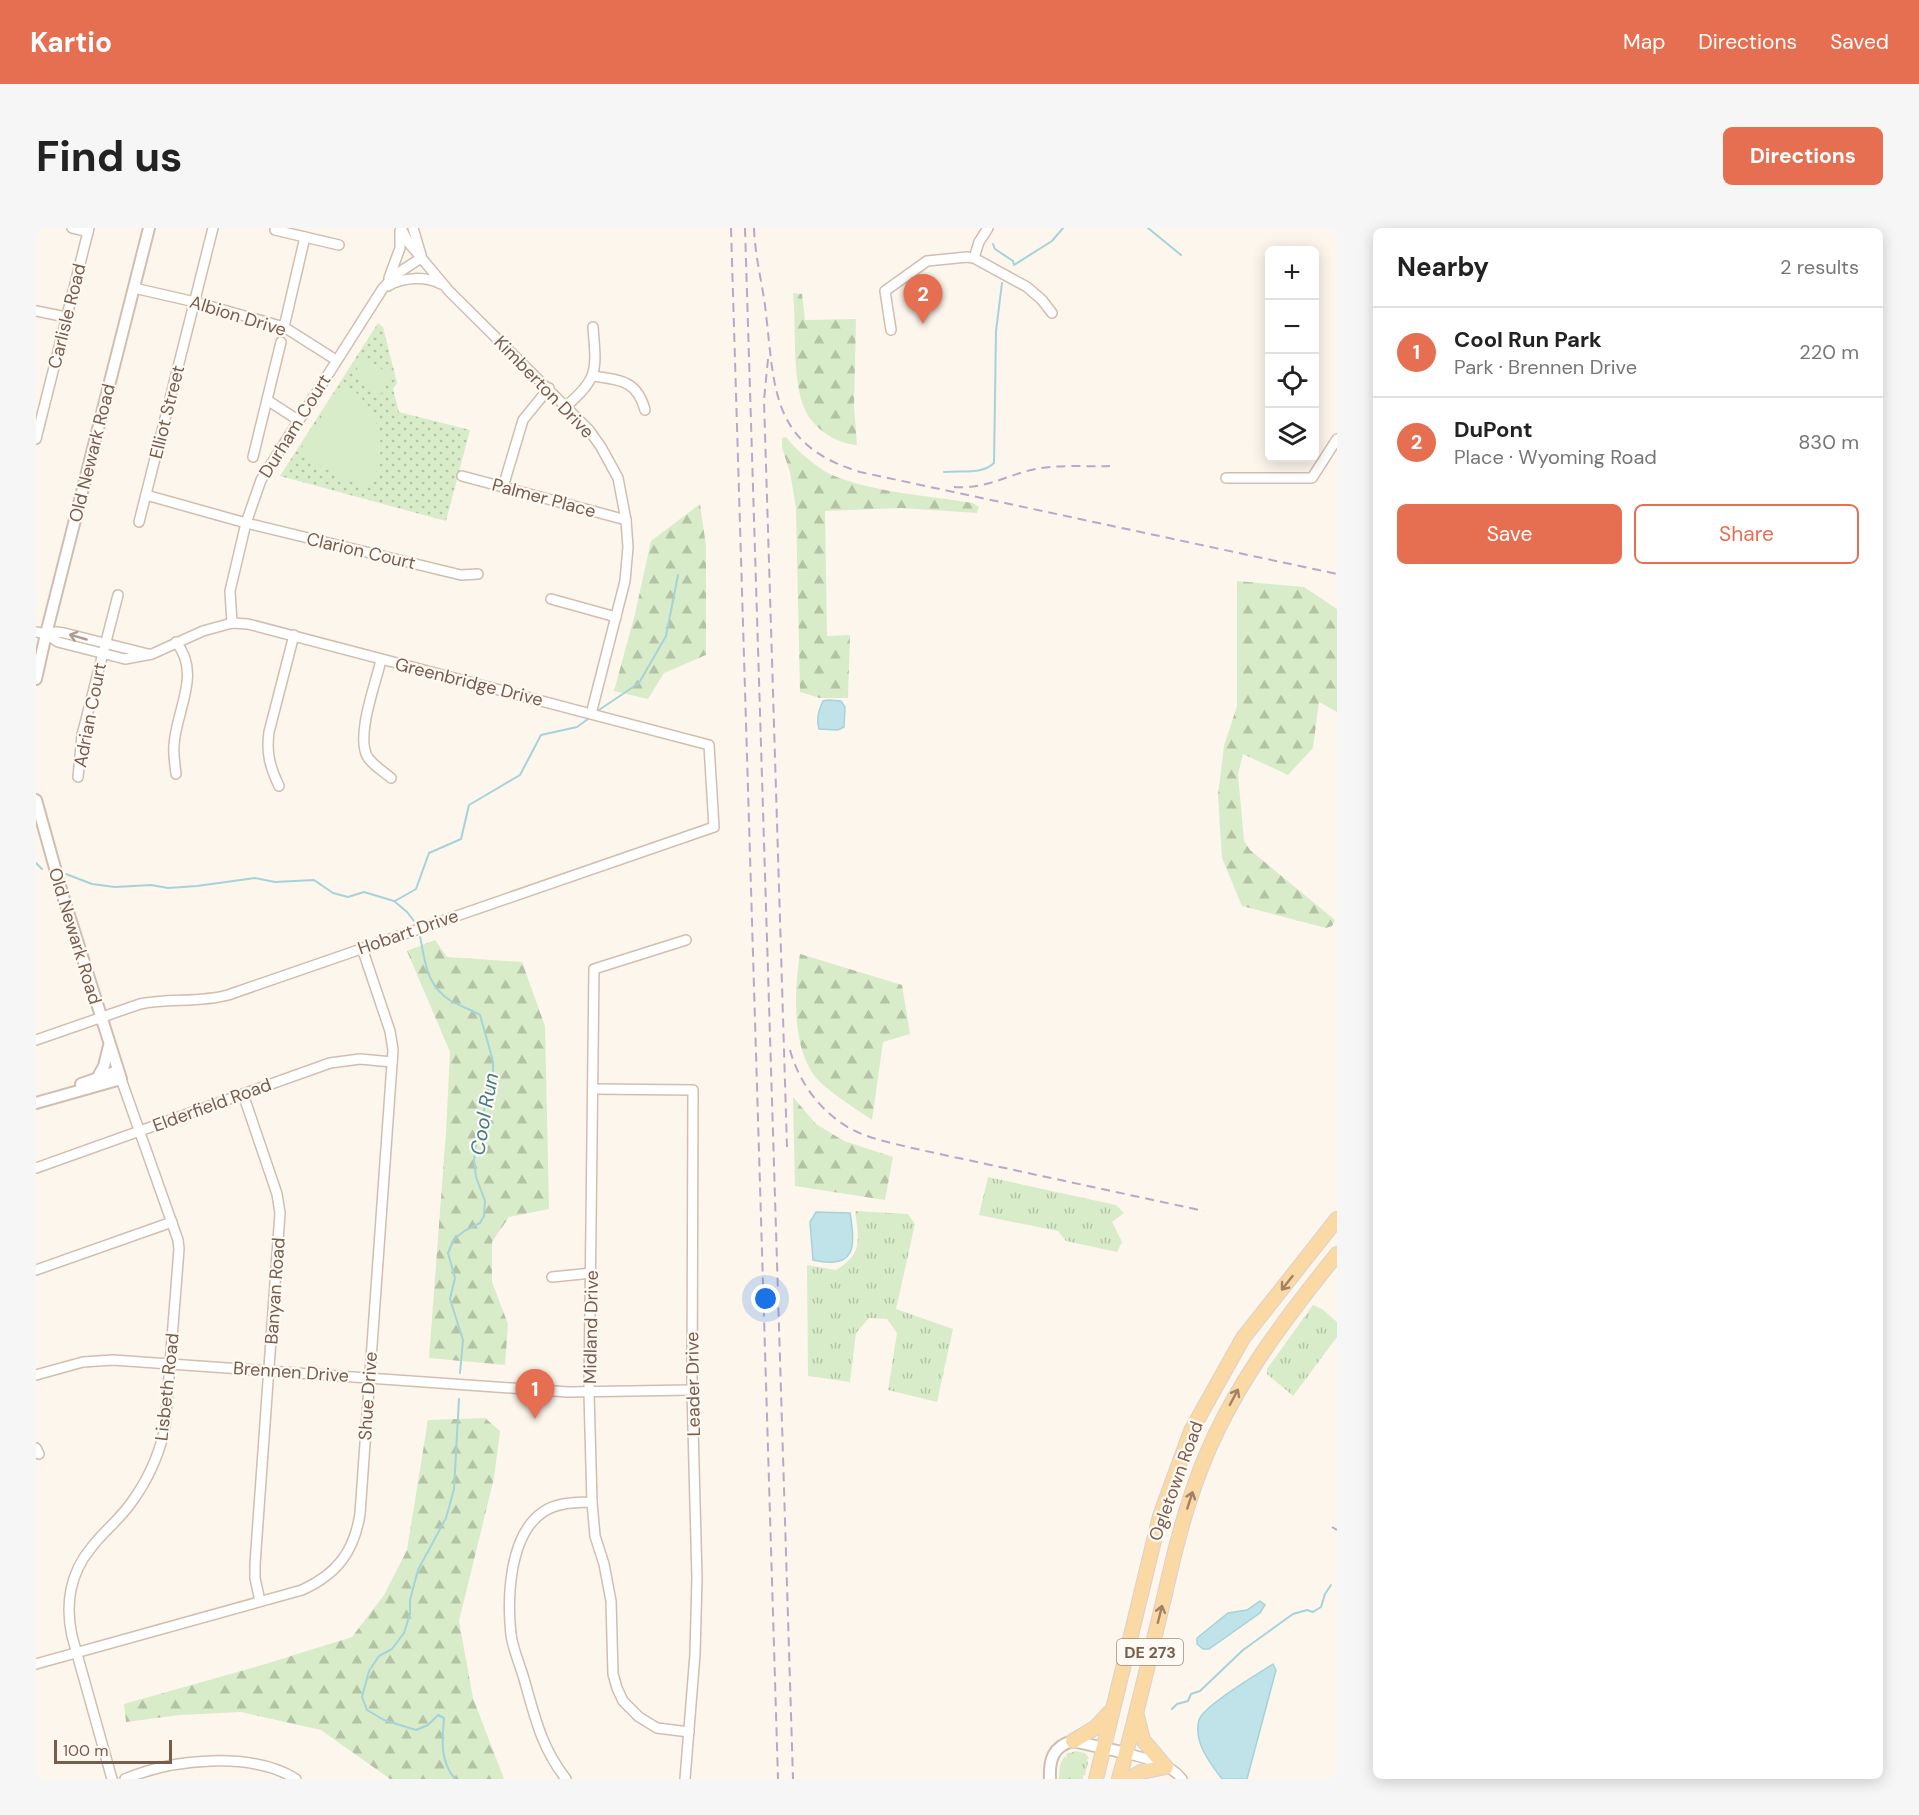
<!DOCTYPE html>
<html lang="en">
<head>
<meta charset="utf-8">
<style>
  :root { --surface:#fff; --page:#f6f6f6; --text:#222; --muted:#767676; --line:#e0e0e0; --accent:#e76f51 }
  body { margin:0; font-family:"DM Sans",sans-serif; background:var(--page); color:var(--text) }
  .controls { position:absolute; right:18px; top:18px; display:grid; overflow:hidden; border-radius:9px; box-shadow:0 3px 15px #0003 }
  .controls button { width:54px; height:54px; display:grid; place-items:center; padding:0; border:0; border-bottom:2px solid var(--line); background:var(--surface); color:var(--text); font:30px sans-serif }
  .scale { position:absolute; left:18px; bottom:15px; width:118px; box-sizing:border-box; padding-left:6px; border:3px solid #7a5c4d; border-top:0; font-size:16px; line-height:21px; white-space:nowrap; color:#7a5c4d; -webkit-text-stroke:4px #fffaf3; paint-order:stroke }
  .you { position:absolute; left:730px; top:1071px; width:21px; height:21px; margin:-15px; border:4px solid #fff; border-radius:50%; background:#1a73e8; box-shadow:0 0 0 9px #1a73e833 }
  .badge { display:grid; place-items:center; width:39px; height:39px; border-radius:50%; background:var(--accent); color:#fff; font-size:20px; font-weight:700 }
  .pin { position:absolute; translate:-50% -50px; filter:drop-shadow(0 2px 3px #0008) }
  .pin::after { content:''; position:absolute; top:32px; width:21px; height:18px; background:inherit; clip-path:polygon(0 0,100% 0,50% 100%) }
  .list { margin:0; padding:0; list-style:none }
  h2 { display:flex; justify-content:space-between; align-items:center; height:78px; margin:0; padding:0 24px; font-size:26px }
  h2 small { font-size:20px; font-weight:400; color:var(--muted) }
  .list li { display:grid; grid-template-columns:39px 1fr auto; gap:18px; align-items:center; box-sizing:border-box; height:90px; padding:0 24px; border-top:2px solid var(--line) }
  .list b { display:block; font-size:22px; white-space:nowrap }
  .list p { margin:0; font-size:20px; white-space:nowrap; color:var(--muted) }
  .list em { font-size:20px; font-style:normal; color:var(--muted) }
  .actions { display:flex; gap:12px; padding:18px 24px }
  .actions a { flex:1; padding:14px 0; border:2px solid var(--accent); border-radius:9px; text-align:center; font-size:21px; color:var(--accent) }
  .actions .main { background:var(--accent); color:#fff }
  .icon { flex:none; width:33px; height:33px; fill:none; stroke:currentColor; stroke-width:2; stroke-linecap:round; stroke-linejoin:round }
  .map { position:relative; flex:none; width:1301px; height:1551px; overflow:hidden; border-radius:9px }
  header { display:flex; align-items:center; gap:36px; box-sizing:border-box; height:84px; padding:0 30px; background:var(--accent); color:#fff }
  header strong { font-size:28px }
  nav { display:flex; gap:33px; margin-inline-start:auto; font-size:21px }
  .intro { display:flex; align-items:center; justify-content:space-between; box-sizing:border-box; height:144px; padding:0 36px }
  h1 { margin:0; font-size:42px }
  .button { padding:15px 27px; border-radius:9px; background:var(--accent); color:#fff; font-size:21px; font-weight:700 }
  main { display:flex; gap:36px; padding:0 36px }
  aside { flex:1; background:var(--surface); border-radius:9px; box-shadow:0 3px 15px #0003 }
  .map>svg:first-child { display:block }
</style>
</head>
<body>
<header>
<strong>Kartio</strong>
<nav><a>Map</a><a>Directions</a><a>Saved</a></nav>
</header>
<div class="intro"><h1>Find us</h1><a class="button">Directions</a></div>
<main>
<div class="map">
<svg width="1301" height="1551" viewBox="0 0 1301 1551">
  <defs>
    <pattern id="grass-tufts" width="24" height="20" patternUnits="userSpaceOnUse" patternTransform="scale(1.5)"><rect width="24" height="20" fill="#d8ecc9"/><path d="M3 7l-1-3M5 7V3M7 7l1-3M15 17l-1-3M17 17v-4M19 17l1-3" fill="none" stroke="#b4c2a5"/></pattern>
    <pattern id="forest-firs" width="22" height="20" patternUnits="userSpaceOnUse" patternTransform="scale(1.5)"><rect width="22" height="20" fill="#d8ecc9"/><path d="M5 1l3.5 6h-7zM16 11l3.5 6h-7z" fill="#b4c2a5"/></pattern>
    <pattern id="park-dots" width="8" height="8" patternUnits="userSpaceOnUse" patternTransform="scale(1.5)"><rect width="8" height="8" fill="#d8ecc9"/><path d="M2 2h.1M6 6h.1" fill="none" stroke="#b4c2a5" stroke-width="1.8" stroke-linecap="round"/></pattern>
  </defs>
  <rect width="100%" height="100%" fill="#fdf6ec"/>
  <g fill="url(#grass-tufts)">
    <polygon points="952,949 1080,977 1088,985 1076,994 1086,1014 1081,1024 1030,1013 1022,1003 943,987"/>
    <path d="M819 983 872 986 879 996 860 1081 917 1101 901 1174 852 1162 861 1105 851 1091 833 1090 820 1105 814 1154 772 1148 771 1037 800 1042C827 1026 823 1011 819 983Z"/>
    <polygon points="1277,1077 1286,1081 1301,1094 1301,1109 1257,1168 1231,1146 1231,1141"/>
    <polygon points="1040,1523 1049,1525 1053,1530 1051,1531 1052,1534 1049,1548 1047,1547 1047,1551 1023,1551 1024,1537 1028,1528 1031,1530 1030,1526"/>
  </g>
  <g fill="url(#forest-firs)">
    <path d="M757 65 766 66 769 92 820 91 818 178 821 217C801 216 778 201 769 182 755 149 761 101 757 65Z"/>
    <path d="M750 209C760 222 781 240 796 247 835 264 894 268 937 275L943 279 941 285 865 280 789 283 791 408 814 407 812 470H784L764 464 760 280 754 244 746 220V210Z"/>
    <polygon points="664,276 670,318 670,427 628,445 612,471 578,463 599,386 615,313"/>
    <polygon points="1201,353 1268,359 1301,381 1301,484 1283,474 1277,520 1252,547 1207,526 1202,546 1208,613 1214,622 1299,692 1296,698 1290,700 1206,678 1186,630 1182,567 1188,518 1201,478"/>
    <polygon points="399,712 411,729 486,734 509,798 513,981 473,989 456,1014 456,1054 472,1096 469,1137 393,1130 410,904 414,824 371,723"/>
    <path d="M764 726 866 757 874 806 847 814 836 892C819 880 799 868 784 854 755 825 758 764 764 726Z"/>
    <polygon points="757,869 780,896 808,913 857,929 849,972 759,958"/>
    <polygon points="449,1190 464,1203 458,1250 423,1393 437,1470 468,1551 354,1551 285,1502 205,1484 143,1487 90,1494 88,1476 226,1437 316,1409 348,1367 371,1322 392,1192"/>
  </g>
  <polygon fill="url(#park-dots)" points="342,95 347,99 361,155 357,161 363,184 434,202 410,293 244,248"/>
  <g fill="#d8ecc9">
    <polygon points="328,129 356,148 345,166 317,148"/>
    <path d="M306 156C314 159 323 166 328 173 349 200 350 233 331 262L275 233 266 220Z"/>
  </g>
  <g fill="#bfe3e8" stroke="#a5d3da" stroke-width="1.5">
    <path d="M793 472 805 473 809 479 808 499 802 502 783 501C780 492 783 481 787 473Z"/>
    <path d="M780 984 814 985C820 1019 820 1042 777 1032L774 994Z"/>
    <polygon points="1224,1373 1229,1377 1224,1385 1173,1421 1167,1421 1161,1416 1161,1410 1192,1385 1211,1382"/>
    <path d="M1237 1436 1240 1442 1211 1551H1186C1174 1535 1157 1514 1163 1492 1167 1478 1222 1446 1237 1436Z"/>
  </g>
  <g fill="none" stroke-linecap="round" stroke-linejoin="round">
    <g stroke="#a5d3da" stroke-width="2">
      <polyline points="1112,0 1145,27"/>
      <polyline points="957,16 959,21 977,33 978,37 1016,13 1027,0"/>
      <path d="M908 244C924 242 946 247 958 235L960 103 966 55"/>
      <polyline points="563,482 603,455 630,408 642,347"/>
      <polyline points="0,635 6,641"/>
      <polyline points="30,646 56,656 79,659 115,657 132,660 161,658 219,650 239,654 278,652 297,665 312,669 328,664 358,673 371,684 378,693"/>
      <polyline points="359,673 380,661 393,625 425,611 433,577 484,547 505,507 541,499 552,491"/>
      <path d="M384 708C389 733 390 758 415 773 424 778 434 781 444 787L457 833V851L441 907 438 932 440 949 449 973 448 988 444 995 430 1002 418 1011 412 1025 419 1050 414 1071 427 1112 424 1145"/>
      <polyline points="1136,1481 1141,1476 1152,1473 1155,1466 1164,1463 1207,1422 1257,1386 1271,1382 1277,1384 1285,1379 1289,1366 1295,1357"/>
      <path d="M419 1551C404 1533 406 1513 408 1490L402 1487 392 1497 380 1502 348 1492 331 1482 326 1469 333 1443 343 1428 356 1421 368 1405 374 1386V1372L382 1342 410 1290 418 1261 423 1171"/>
    </g>
    <defs>
      <g id="minor">
        <polyline points="36,0 52,4"/>
        <polyline points="365,0 372,14 413,63 553,202 565,219 582,250 590,292 592,319 589,353 555,486"/>
        <polyline points="377,0 385,27"/>
        <polyline points="239,2 303,17"/>
        <polyline points="938,30 943,14 952,0"/>
        <polyline points="353,50 364,20 364,3"/>
        <path d="M352 58C367 49 390 48 405 56"/>
        <polyline points="98,60 159,74 248,99 300,132"/>
        <polyline points="0,83 30,89"/>
        <polyline points="248,99 269,9"/>
        <polyline points="855,102 849,63 891,33 931,29 938,30 991,59 1006,72 1016,85"/>
        <path d="M557 148C584 152 601 152 609 182"/>
        <polyline points="231,172 262,192"/>
        <path d="M530 178C564 150 560 140 557 99"/>
        <polyline points="0,211 53,0"/>
        <polyline points="217,229 245,114"/>
        <polyline points="426,248 590,292"/>
        <polyline points="1190,250 1276,250 1301,211"/>
        <polyline points="467,259 487,192 513,160"/>
        <polyline points="110,267 210,295 425,347 442,346"/>
        <polyline points="103,294 177,0"/>
        <polyline points="515,371 580,389"/>
        <polyline points="196,395 194,363 210,295 225,252 347,60 359,47 385,30"/>
        <path d="M0 404 10 406 22 414 89 431 116 426 167 403 196 395 212 396 673 517 678 599 192 767C163 775 133 770 104 776L0 812"/>
        <polyline points="10,406 20,404 28,405 112,426"/>
        <path d="M345 432C340 455 320 506 331 528 336 537 347 543 355 550"/>
        <path d="M140 546C139 536 137 527 138 517 140 482 166 446 140 414"/>
        <polyline points="42,549 46,507 82,367"/>
        <path d="M243 558C234 539 230 525 233 504L258 407"/>
        <polyline points="650,712 558,741 553,1165 556,1274 559,1308 568,1336 575,1373 577,1446 581,1460 587,1473 603,1489 621,1500 653,1504"/>
        <polyline points="557,861 657,862 656,1162 661,1350 659,1426 649,1551"/>
        <polyline points="207,866 241,966 244,985 219,1336 219,1350 224,1373"/>
        <polyline points="0,940 294,835 324,831 356,834"/>
        <polyline points="0,1042 136,994"/>
        <polyline points="516,1049 556,1045"/>
        <polyline points="0,1147 47,1134 77,1132 532,1164 656,1162"/>
        <polyline points="0,1220 3,1226"/>
        <path d="M0 1436 266 1362C301 1346 318 1324 324 1286L357 822 354 803 326 720"/>
        <path d="M1090 1525C1110 1531 1132 1534 1146 1551"/>
        <path d="M76 1551 36 1408C29 1377 34 1345 55 1320 67 1304 83 1292 95 1275 112 1252 123 1227 129 1200L143 1021 142 1012 85 851"/>
        <path d="M89 1551C136 1531 215 1523 260 1551"/>
        <path d="M530 1551C505 1519 499 1489 488 1451 484 1437 477 1421 475 1407 471 1370 473 1307 507 1284 521 1274 539 1275 556 1274"/>
      </g>
      <g id="tertiary">
        <polyline points="0,451 10,406 113,0"/>
        <polyline points="0,572 26,665 85,851 0,875"/>
        <polyline points="62,849 68,838 73,818"/>
        <polyline points="45,856 82,843"/>
        <path d="M1014 1551C1013 1532 1017 1518 1037 1513L1090 1525"/>
      </g>
      <g id="primary">
        <polyline points="1037,1513 1059,1500 1074,1484"/>
        <polyline points="1060,1551 1124,1288 1155,1203 1207,1110 1301,991"/>
        <path d="M1083 1551C1100 1490 1114 1427 1129 1366 1140 1317 1152 1269 1172 1223 1204 1149 1252 1087 1301 1026"/>
        <polyline points="1093,1551 1105,1544 1130,1539 1107,1512 1101,1488"/>
      </g>
    </defs>
    <use href="#minor" stroke="#d1beb0" stroke-width="12"/>
    <use href="#tertiary" stroke="#d1beb0" stroke-width="14"/>
    <use href="#primary" stroke="#dad1cd" stroke-width="16"/>
    <use href="#minor" stroke="#fff" stroke-width="9"/>
    <use href="#tertiary" stroke="#fff" stroke-width="10"/>
    <use href="#primary" stroke="#fbd9a5" stroke-width="14"/>
    <g stroke="#b9a8c9" stroke-width="2" stroke-dasharray="9 6" stroke-linecap="butt">
      <polyline points="695,0 742,1551"/>
      <polyline points="709,0 757,1551"/>
      <path d="M718 0C719 30 727 57 730 86 739 164 736 217 824 244L1301 346"/>
      <polyline points="732,131 728,172 751,919"/>
      <path d="M918 259C949 261 967 249 995 242 1021 236 1048 239 1074 238"/>
      <path d="M754 822C763 855 786 886 817 902 835 911 856 915 876 920L1168 983"/>
      <polyline points="1296,1299 1301,1302"/>
    </g>
  </g>
  <defs><path id="oneway-shaft" d="M-6 0H5M1.5-3L5.5 0L1.5 3" fill="none" stroke-width="1.6" stroke-linecap="round" stroke-linejoin="round" transform="scale(1.5)"/></defs>
  <use stroke="#af9d94" href="#oneway-shaft" transform="translate(42 409) rotate(-164)"/>
  <g stroke="#a18267">
    <use href="#oneway-shaft" transform="translate(1251 1055) rotate(128)"/>
    <use href="#oneway-shaft" transform="translate(1198 1169) rotate(-62)"/>
    <use href="#oneway-shaft" transform="translate(1154 1272) rotate(-72)"/>
    <use href="#oneway-shaft" transform="translate(1124 1386) rotate(-76)"/>
  </g>
  <g text-anchor="middle" stroke-width="4.5" stroke-linejoin="round" paint-order="stroke">
    <rect fill="#fffaf3" stroke="#a28b7f" stroke-width="1.5" x="1081" y="1411" width="66" height="26" rx="4.5"/>
    <g font-size="16" font-weight="bold" fill="#7a5c4d">
      <text x="1114" y="1430">DE 273</text>
    </g>
    <g font-size="18" fill="#7a5c4d" stroke="#fffaf3">
      <text transform="translate(31 88) rotate(-76)" y="6">Carlisle Road</text>
      <text transform="translate(202 88) rotate(17)" y="6">Albion Drive</text>
      <text transform="translate(508 159) rotate(46)" y="6">Kimberton Drive</text>
      <text transform="translate(131 184) rotate(-76)" y="6">Elliot Street</text>
      <text transform="translate(259 198) rotate(-58)" y="6">Durham Court</text>
      <text transform="translate(56 225) rotate(-76)" y="6">Old Newark Road</text>
      <text transform="translate(508 270) rotate(15)" y="6">Palmer Place</text>
      <text transform="translate(325 323) rotate(13)" y="6">Clarion Court</text>
      <text transform="translate(433 454) rotate(14)" y="6">Greenbridge Drive</text>
      <text transform="translate(54 487) rotate(-79)" y="6">Adrian Court</text>
      <text transform="translate(372 704) rotate(-19)" y="6">Hobart Drive</text>
      <text transform="translate(39 708) rotate(73)" y="6">Old Newark Road</text>
      <text transform="translate(176 877) rotate(-20)" y="6">Elderfield Road</text>
      <text transform="translate(239 1063) rotate(-86)" y="6">Banyan Road</text>
      <text transform="translate(555 1099) rotate(-89)" y="6">Midland Drive</text>
      <text transform="translate(255 1144) rotate(4)" y="6">Brennen Drive</text>
      <text transform="translate(657 1156) rotate(-91)" y="6">Leader Drive</text>
      <text transform="translate(131 1159) rotate(-84)" y="6">Lisbeth Road</text>
      <text transform="translate(332 1168) rotate(-86)" y="6">Shue Drive</text>
      <text transform="translate(1140 1253) rotate(-70)" y="6">Ogletown Road</text>
    </g>
    <g font-size="20" font-style="italic" fill="#437c86" stroke="#fffaf3">
      <text transform="translate(448 886) rotate(-80)" y="7">Cool Run</text>
    </g>
  </g>
</svg>
<div class="controls">
<button>+</button>
<button>−</button>
<button><svg class="icon" aria-label="locate" viewBox="0 0 24 24"><circle cx="12" cy="12" r="6"/><path d="M12 2v4M12 18v4M2 12h4M18 12h4"/></svg></button>
<button><svg class="icon" aria-label="layers" viewBox="0 0 24 24"><path d="M12 4l9 5-9 5-9-5zM3 14l9 5 9-5"/></svg></button>
</div>
<div class="scale">100 m</div>
<div class="you"></div>
<div class="pin badge" style="left:499px;top:1191px">1</div>
<div class="pin badge" style="left:887px;top:96px">2</div>
</div>
<aside>
<h2>Nearby<small>2 results</small></h2>
<ul class="list">
<li><span class="badge">1</span><div><b>Cool Run Park</b><p>Park · Brennen Drive</p></div><em>220 m</em></li>
<li><span class="badge">2</span><div><b>DuPont</b><p>Place · Wyoming Road</p></div><em>830 m</em></li>
</ul>
<div class="actions"><a class="main">Save</a><a>Share</a></div>
</aside>
</main>
</body>
</html>
